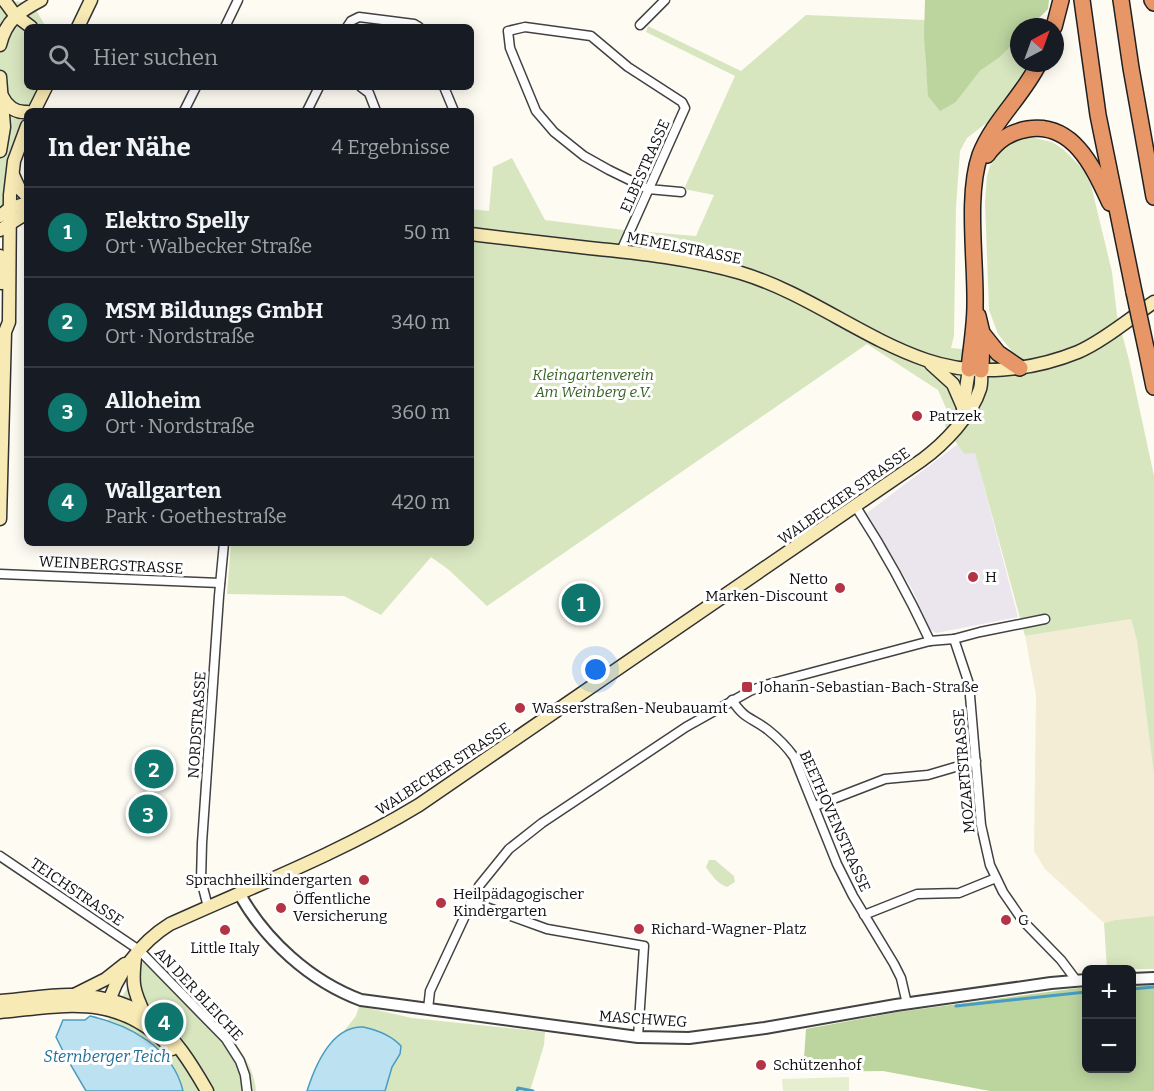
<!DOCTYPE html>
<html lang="de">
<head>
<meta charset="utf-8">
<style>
  :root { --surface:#171b24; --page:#242831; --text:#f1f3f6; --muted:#9ea1a6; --line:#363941; --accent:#0f766e }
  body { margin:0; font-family:Bitter,serif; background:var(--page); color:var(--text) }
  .controls { position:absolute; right:18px; bottom:18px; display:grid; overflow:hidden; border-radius:9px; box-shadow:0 3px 15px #0003 }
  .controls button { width:54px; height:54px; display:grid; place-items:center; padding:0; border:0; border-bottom:2px solid var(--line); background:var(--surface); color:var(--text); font:30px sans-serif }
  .compass { position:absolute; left:1010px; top:18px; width:54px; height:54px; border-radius:50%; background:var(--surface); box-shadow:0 3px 15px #0003; rotate:41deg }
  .you { position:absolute; left:596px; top:670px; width:21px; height:21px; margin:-15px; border:4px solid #fff; border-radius:50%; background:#1a73e8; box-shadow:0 0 0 9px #1a73e833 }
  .badge { display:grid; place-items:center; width:39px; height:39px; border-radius:50%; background:var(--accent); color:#fff; font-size:20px; font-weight:700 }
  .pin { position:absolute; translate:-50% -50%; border:3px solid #fff; box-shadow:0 2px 6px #0006 }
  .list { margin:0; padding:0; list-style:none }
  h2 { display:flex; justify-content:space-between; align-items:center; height:78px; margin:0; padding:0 24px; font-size:26px }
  h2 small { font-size:20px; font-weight:400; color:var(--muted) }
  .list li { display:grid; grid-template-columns:39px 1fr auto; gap:18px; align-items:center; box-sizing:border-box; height:90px; padding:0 24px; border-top:2px solid var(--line) }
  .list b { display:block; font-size:22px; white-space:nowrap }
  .list p { margin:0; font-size:20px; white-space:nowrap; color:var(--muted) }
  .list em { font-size:20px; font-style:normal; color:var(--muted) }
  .icon { flex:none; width:33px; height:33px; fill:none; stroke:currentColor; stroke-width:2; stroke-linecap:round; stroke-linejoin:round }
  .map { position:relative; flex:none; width:1154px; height:1091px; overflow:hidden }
  .search { position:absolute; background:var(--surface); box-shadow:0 3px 15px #0003; left:24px; top:24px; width:450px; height:66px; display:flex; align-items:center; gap:15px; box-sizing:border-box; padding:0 21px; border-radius:9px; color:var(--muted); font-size:22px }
  .panel { position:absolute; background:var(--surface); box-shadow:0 3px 15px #0003; left:24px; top:108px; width:450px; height:438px; border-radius:9px }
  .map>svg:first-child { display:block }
</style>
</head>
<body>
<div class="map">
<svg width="1154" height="1091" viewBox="0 0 1154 1091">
  <rect width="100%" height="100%" fill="#fefbf3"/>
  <polygon fill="#ebe5ed" points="958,444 964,454 975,452 1018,617 936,633 930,629 913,591 867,513"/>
  <polygon fill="#f2edd4" points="1131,619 1137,641 1154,775 1154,916 1115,920 1104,923 1045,869 1034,851 1036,695 1025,636"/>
  <g fill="#d7e6bf">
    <polygon points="0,0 22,2 30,0 46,27 27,27 27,87 50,87 27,111 27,133 17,168 13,206 0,210"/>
    <polygon points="806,15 925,20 926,70 956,102 980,71 1000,57 1019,38 1019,63 1029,63 993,118 967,138 960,151 956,207 954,336 951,348 1014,354 998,334 989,310 985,202 987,176 990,166 1000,151 1019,138 1030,137 1052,142 1063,149 1082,168 1091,185 1112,272 1117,315 1129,360 1154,476 1154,775 1137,641 1131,619 1025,636 975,453 964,454 945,426 946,408 938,390 867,344 487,606 449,570 431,557 381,615 344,596 227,594 231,543 471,543 471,209 489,211 493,167 512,158 545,220 624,230 696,236 714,195 684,189 735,76 646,32 648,26 741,71"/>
    <path d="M709 860H715L734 876 735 882 727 887C718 884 711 875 706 867Z"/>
    <polygon points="1154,916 1154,969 1107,969 1104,923 1115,920"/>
    <path d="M149 952C165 967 180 983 195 999 218 1025 253 1053 256 1091H183C174 1055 141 1032 108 1020Z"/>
    <path d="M359 1006 412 1018 545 1032 544 1045 530 1091H385L392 1067 400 1054 398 1042C382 1032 362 1022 344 1031L356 1016Z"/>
  </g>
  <g fill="#bcd59f">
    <polygon points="925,0 1049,0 1048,9 1030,27 1019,27 1019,38 1000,57 980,71 956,102 940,111 928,96 924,35"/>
    <polygon points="1154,983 1154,1091 990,1091 883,1071 803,1072 806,1029 898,1012 1086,987 1086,1068 1132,1068 1132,984"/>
  </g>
  <polygon fill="#e6eed0" points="849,1077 849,1091 783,1091 782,1079"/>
  <g fill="#bce2f1" stroke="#499cc2" stroke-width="1.5">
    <path d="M90 1016C130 1025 173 1048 183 1091H86L66 1057 56 1037 63 1020H85Z"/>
    <path d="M363 1027C377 1030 392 1036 401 1046L400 1054 392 1067 385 1091H307C315 1066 332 1026 363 1027Z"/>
  </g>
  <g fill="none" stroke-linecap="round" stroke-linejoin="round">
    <g stroke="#499cc2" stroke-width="3">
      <polyline points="1132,989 1154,987"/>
      <polyline points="956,1006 1086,992"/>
      <polyline points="517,1091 518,1088 533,1091"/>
    </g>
    <defs>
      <g id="minor">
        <polyline points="640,25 665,0"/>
        <polyline points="225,27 238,0"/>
        <polyline points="347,27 351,21 359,17 414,24 419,27"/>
        <polyline points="361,87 369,93 376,111"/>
        <polyline points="444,87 454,111"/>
        <polyline points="184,111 196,87"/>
        <polyline points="307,111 319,87"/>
        <polyline points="621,251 685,108 682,102 628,67 591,36 525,27 508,31 510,48 536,111 554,132 584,156 609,170 648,189 681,192"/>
        <path d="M856 507C884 550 908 594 930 641"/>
        <polyline points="0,574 220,583"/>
        <polyline points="954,639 969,684 981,825 990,865 1003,892 1023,921 1061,960 1076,980"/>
        <path d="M732 700C745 720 751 717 768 730 778 738 787 747 794 757L837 864 853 896 894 964 901 978 907 1004"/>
        <polyline points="815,806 885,779 928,775 976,761"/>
        <polyline points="0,856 139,950 226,1039 240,1061 245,1075 247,1091"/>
        <polyline points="472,902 547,929 644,946 638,1037"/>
        <polyline points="208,907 201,880 202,843 219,596 224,543"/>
        <polyline points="864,915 917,894 959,893 996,878"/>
        <polyline points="428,1009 430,991 479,886 509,849 542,823 686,727 750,691 765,685 930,641 954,639 980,632 1045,619"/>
      </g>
      <g id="tertiary">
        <path d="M239 893C265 940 310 981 361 1000L638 1037 689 1038 765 1028 896 1005 1051 983 1086 980"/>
        <polyline points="1132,979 1154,978"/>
      </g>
      <g id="secondary">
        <polyline points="4,0 15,15 31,27"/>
        <polyline points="78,27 91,0"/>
        <path d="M0 45C6 20 20 11 41 0"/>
        <polyline points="0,77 4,127 0,151"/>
        <path d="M2 96C7 106 15 113 27 112"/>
        <polyline points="34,111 46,87"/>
        <polyline points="13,175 19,188 27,196"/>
        <polyline points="0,216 9,209 27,203"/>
        <polyline points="0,230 27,213"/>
        <path d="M471 234C510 239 549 243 589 248 640 253 692 259 741 273 807 293 862 338 926 360 975 377 1031 371 1078 352 1102 342 1132 317 1154 302"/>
        <polyline points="0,256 2,283"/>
        <polyline points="931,364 953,384 963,407"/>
        <polyline points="963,409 969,369"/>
        <polyline points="0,519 5,332 9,322 10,195 14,161 27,126"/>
        <path d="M135 958C132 983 133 990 144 1013"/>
        <polyline points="74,995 106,979 125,964"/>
        <path d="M0 1001C24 1000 49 994 73 995 146 998 173 1032 207 1091"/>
        <path d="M107 1009C115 975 141 942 170 924 254 886 340 853 419 805L922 460C944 444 972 415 980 389 982 383 981 376 981 370"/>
        <path d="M0 1012C68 1005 120 993 172 1049"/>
      </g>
      <g id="motorway">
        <polyline points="1082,0 1098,115 1134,292"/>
        <polyline points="1121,0 1131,68 1154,197"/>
        <polyline points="1152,0 1154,3"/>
        <polyline points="1054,27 1061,0"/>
        <path d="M987 155C998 140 1010 132 1028 129 1074 122 1094 169 1110 203"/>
        <polyline points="978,316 982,333 981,370"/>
        <polyline points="982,333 998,353 1020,368"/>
        <polyline points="1146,348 1154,387"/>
        <path d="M969 369C971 348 975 326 975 305 976 261 966 195 980 155 993 121 1023 96 1039 63"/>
      </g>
    </defs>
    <use href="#minor" stroke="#424242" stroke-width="11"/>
    <use href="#tertiary" stroke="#424242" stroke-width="14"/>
    <use href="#secondary" stroke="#313131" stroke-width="15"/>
    <use href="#motorway" stroke="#202020" stroke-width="18"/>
    <use href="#minor" stroke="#fff" stroke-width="8"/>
    <use href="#tertiary" stroke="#fff" stroke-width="10"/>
    <use href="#secondary" stroke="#f8eab4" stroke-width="12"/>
    <use href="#motorway" stroke="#e79767" stroke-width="15"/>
    <defs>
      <polyline id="motorway-bridge" points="1134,292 1146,348"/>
    </defs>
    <use href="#motorway-bridge" stroke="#202020" stroke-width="18" stroke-linecap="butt"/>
    <use href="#motorway-bridge" stroke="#e79767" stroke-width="15"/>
  </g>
  <g fill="#b43345" stroke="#fff" stroke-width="2">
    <circle cx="917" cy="416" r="6"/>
    <circle cx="973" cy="577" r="6"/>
    <circle cx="840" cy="588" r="6"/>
    <rect x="741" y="681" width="12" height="12" rx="3"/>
    <circle cx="520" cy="708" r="6"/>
    <circle cx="364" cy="880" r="6"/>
    <circle cx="441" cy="903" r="6"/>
    <circle cx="281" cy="908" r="6"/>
    <circle cx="1006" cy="920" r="6"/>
    <circle cx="639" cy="929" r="6"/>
    <circle cx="225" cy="930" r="6"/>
    <circle cx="761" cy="1065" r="6"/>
  </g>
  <g text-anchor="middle" stroke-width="6" stroke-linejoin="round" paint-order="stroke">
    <g font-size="15" fill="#0f0f0f" stroke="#fff">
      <text transform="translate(645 166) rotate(-66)" y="5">ELBESTRASSE</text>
      <text transform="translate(684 248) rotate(11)" y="5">MEMELSTRASSE</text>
      <text transform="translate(844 496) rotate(-35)" y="5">WALBECKER STRASSE</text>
      <text transform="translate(111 565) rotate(3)" y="5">WEINBERGSTRASSE</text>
      <text transform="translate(197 725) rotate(-86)" y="5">NORDSTRASSE</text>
      <text transform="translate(443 769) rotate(-33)" y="5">WALBECKER STRASSE</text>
      <text transform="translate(964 771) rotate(-95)" y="5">MOZARTSTRASSE</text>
      <text transform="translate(835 821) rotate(66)" y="5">BEETHOVENSTRASSE</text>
      <text transform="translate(77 892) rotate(34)" y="5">TEICHSTRASSE</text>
      <text transform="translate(199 994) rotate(47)" y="5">AN DER BLEICHE</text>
      <text transform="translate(643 1019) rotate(4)" y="5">MASCHWEG</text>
    </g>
    <g font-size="15" font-style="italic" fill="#376225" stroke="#fff">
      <text x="593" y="380">Kleingartenverein<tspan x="593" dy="17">Am Weinberg e.V.</tspan></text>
    </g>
    <g font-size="15" fill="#0f0f0f" stroke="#fff" text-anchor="start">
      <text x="929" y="421">Patrzek</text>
      <text x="985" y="582">H</text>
      <text x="828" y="584" text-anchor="end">Netto<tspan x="828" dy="17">Marken-Discount</tspan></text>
      <text x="759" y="692">Johann-Sebastian-Bach-Straße</text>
      <text x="532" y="713">Wasserstraßen-Neubauamt</text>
      <text x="352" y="885" text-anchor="end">Sprachheilkindergarten</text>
      <text x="453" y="899">Heilpädagogischer<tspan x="453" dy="17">Kindergarten</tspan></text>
      <text x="293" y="904">Öffentliche<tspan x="293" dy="17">Versicherung</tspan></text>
      <text x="1018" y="925">G</text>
      <text x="651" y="934">Richard-Wagner-Platz</text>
      <text x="225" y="953" text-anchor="middle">Little Italy</text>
      <text x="773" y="1070">Schützenhof</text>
    </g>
    <g font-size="16" font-style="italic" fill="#236e97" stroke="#fff">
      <text x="107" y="1062">Sternberger Teich</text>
    </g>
  </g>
</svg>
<div class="controls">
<button>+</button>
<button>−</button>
</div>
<svg class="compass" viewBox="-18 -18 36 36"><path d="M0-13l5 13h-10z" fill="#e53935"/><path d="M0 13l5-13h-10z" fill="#9ea1a6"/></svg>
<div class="you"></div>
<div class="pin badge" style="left:581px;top:603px">1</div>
<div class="pin badge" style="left:154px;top:769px">2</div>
<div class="pin badge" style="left:148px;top:814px">3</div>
<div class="pin badge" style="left:164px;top:1022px">4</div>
<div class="search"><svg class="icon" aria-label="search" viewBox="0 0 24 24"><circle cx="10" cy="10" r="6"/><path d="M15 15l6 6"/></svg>Hier suchen</div>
<section class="panel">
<h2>In der Nähe<small>4 Ergebnisse</small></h2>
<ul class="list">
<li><span class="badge">1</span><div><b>Elektro Spelly</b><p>Ort · Walbecker Straße</p></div><em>50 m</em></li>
<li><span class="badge">2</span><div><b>MSM Bildungs GmbH</b><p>Ort · Nordstraße</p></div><em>340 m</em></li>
<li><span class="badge">3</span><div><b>Alloheim</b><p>Ort · Nordstraße</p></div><em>360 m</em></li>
<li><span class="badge">4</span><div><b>Wallgarten</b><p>Park · Goethestraße</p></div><em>420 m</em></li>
</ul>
</section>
</div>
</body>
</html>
